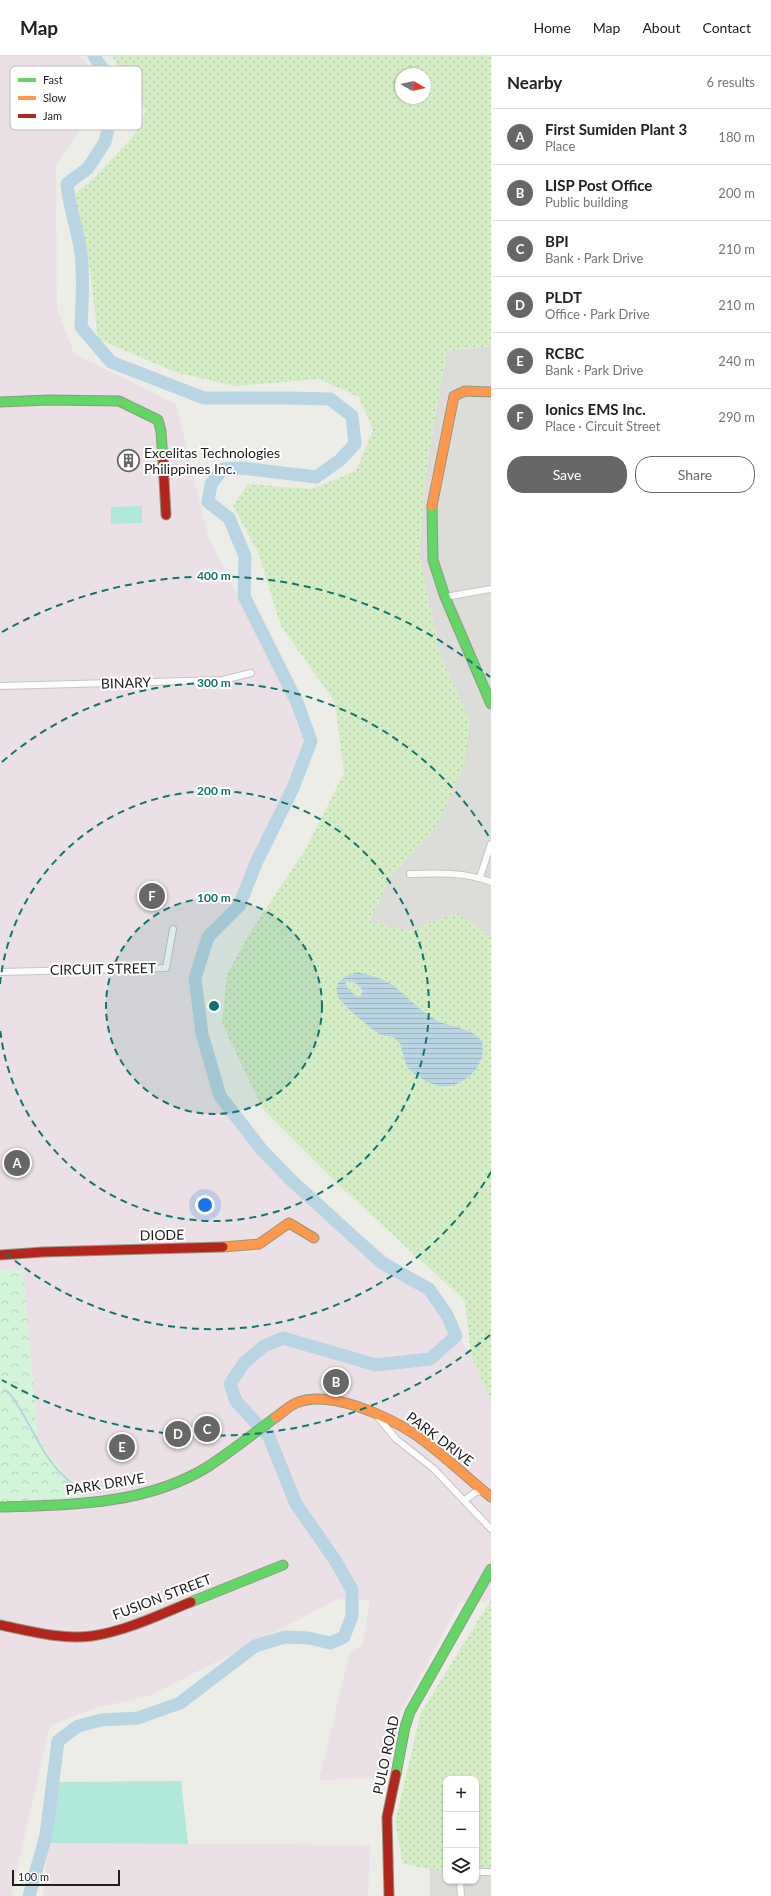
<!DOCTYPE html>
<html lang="en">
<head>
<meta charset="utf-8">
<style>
  :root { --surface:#fff; --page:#f6f6f6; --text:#202124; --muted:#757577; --line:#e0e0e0; --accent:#676765 }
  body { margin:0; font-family:Lato,sans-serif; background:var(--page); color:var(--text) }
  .controls { position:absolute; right:12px; bottom:12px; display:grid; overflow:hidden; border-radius:8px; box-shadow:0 1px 3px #0004 }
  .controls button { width:36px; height:36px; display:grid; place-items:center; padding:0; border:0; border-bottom:1px solid var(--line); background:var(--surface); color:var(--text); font:20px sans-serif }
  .compass { position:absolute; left:395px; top:12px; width:36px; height:36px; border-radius:50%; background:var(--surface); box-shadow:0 1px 3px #0004; rotate:99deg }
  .scale { position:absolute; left:12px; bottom:10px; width:108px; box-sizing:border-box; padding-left:4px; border:2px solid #1f1f1f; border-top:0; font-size:11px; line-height:14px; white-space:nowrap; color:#1f1f1f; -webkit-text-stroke:3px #fff; paint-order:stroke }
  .you { position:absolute; left:205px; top:1149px; width:14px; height:14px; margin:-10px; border:3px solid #fff; border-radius:50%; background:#1a73e8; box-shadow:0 0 0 6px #1a73e833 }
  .badge { display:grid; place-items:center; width:26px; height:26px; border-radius:50%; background:var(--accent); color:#fff; font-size:13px; font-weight:700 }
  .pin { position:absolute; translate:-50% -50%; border:2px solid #fff; box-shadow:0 1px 4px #0006 }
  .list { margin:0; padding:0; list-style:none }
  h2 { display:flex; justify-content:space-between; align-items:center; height:52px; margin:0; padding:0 16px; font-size:17px }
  h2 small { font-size:13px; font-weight:400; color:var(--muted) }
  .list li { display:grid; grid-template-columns:26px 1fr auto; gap:12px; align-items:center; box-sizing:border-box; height:56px; padding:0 16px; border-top:1px solid var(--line) }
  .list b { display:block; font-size:15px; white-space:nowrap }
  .list p { margin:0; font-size:13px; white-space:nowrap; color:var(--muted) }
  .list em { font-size:13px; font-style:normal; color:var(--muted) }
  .actions { display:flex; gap:8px; padding:12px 16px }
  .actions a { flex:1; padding:9px 0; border:1px solid var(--accent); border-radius:16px; text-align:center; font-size:14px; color:var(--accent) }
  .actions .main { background:var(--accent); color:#fff }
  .icon { flex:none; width:22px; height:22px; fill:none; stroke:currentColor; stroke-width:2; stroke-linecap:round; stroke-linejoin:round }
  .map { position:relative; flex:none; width:491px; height:1840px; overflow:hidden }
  header { display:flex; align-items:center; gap:24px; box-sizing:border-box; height:56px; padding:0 20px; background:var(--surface); border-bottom:1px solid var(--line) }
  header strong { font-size:19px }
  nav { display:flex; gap:22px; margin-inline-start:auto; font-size:14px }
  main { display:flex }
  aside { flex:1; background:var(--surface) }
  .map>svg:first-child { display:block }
</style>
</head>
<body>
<header>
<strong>Map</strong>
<nav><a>Home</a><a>Map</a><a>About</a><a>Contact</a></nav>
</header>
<main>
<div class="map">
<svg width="491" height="1840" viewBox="0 0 491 1840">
  <defs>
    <pattern id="grass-dots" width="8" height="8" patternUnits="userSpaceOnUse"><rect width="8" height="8" fill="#d4edc5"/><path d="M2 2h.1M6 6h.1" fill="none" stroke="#b6cba9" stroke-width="1.8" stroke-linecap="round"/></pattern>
    <pattern id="park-crowns" width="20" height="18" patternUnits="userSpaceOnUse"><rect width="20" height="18" fill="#d4f5da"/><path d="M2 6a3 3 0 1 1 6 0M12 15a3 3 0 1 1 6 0" fill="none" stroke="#b6d2bb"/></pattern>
    <pattern id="water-rules" width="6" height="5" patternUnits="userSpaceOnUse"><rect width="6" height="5" fill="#b9d4e2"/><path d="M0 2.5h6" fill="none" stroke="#9fb6c1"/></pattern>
  </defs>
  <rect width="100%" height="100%" fill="#edede8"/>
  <g fill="#dcdcd9">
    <polygon points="491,290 491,881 457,857 410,875 369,866 392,818 437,770 470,666 440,599 419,498 428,401 447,295"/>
    <polygon points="476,1812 491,1812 491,1840 430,1840 430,1813 446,1813 446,1825 476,1825"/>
  </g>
  <g fill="#ebe0e5">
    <polygon points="0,0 79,0 92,13 91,57 56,109 57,253 74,298 176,348 208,480 311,685 293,732 256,807 239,850 208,881 195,922 202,978 220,1040 262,1094 291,1124 429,1233 471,1299 491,1345 491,1541 487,1546 460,1546 400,1658 389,1713 383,1713 382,1722 319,1724 350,1596 363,1588 370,1544 339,1543 151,1639 92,1653 50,1670 11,1840 0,1840"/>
    <polygon points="48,1787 370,1789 368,1840 43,1840"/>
  </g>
  <g fill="url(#grass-dots)" fill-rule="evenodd">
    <path d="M112 0H491V290L447 295 428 401 419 498 440 599 470 666 465 707 437 770 392 818 369 865 410 875 457 857 491 881V1345L471 1299 465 1245 341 1131 263 1053 222 967 227 918 253 872 305 794 344 717 335 646 281 570 258 496 233 450 248 428 312 433 356 415 373 374 359 341 320 323 236 330 178 317 98 283 89 206 74 139 95 121 136 77 146 55ZM401 18H425V42H401Z"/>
    <polygon points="491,1544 491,1813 476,1813 476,1723 446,1723 446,1814 433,1814 403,1808 395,1766 421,1656"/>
  </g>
  <polygon fill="url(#park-crowns)" points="23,1213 38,1381 61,1414 87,1440 0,1447 0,1214"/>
  <g fill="#b0e8d9">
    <polygon points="142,450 142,467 111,468 111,451"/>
    <polygon points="181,1725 188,1788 48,1787 59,1726"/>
  </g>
  <path fill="url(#water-rules)" fill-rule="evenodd" d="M358 916C368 919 381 922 389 927 407 938 420 957 440 966 453 971 472 973 481 984 491 1011 456 1039 432 1028 424 1024 409 1017 406 1008 402 999 404 987 393 981 390 979 385 981 382 979 372 975 341 948 337 939 336 935 337 931 338 927L346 920ZM347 925C355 925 359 929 363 935L361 940H355L345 929Z"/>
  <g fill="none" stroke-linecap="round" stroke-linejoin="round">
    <path stroke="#b9d4e2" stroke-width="2" d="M4 1334C11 1336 14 1344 18 1350 36 1378 49 1416 79 1431"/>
    <path stroke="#b9d4e2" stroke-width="13" d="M29 1840 46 1779 58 1685 78 1670 101 1664 138 1662 180 1647 255 1590 285 1581 309 1582 330 1587 344 1581 352 1560V1534L335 1504 296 1448 269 1381 236 1345 230 1328 244 1307 264 1290 283 1282 376 1309 430 1303 456 1280 447 1259 429 1233 382 1207 291 1124 262 1094 220 1040 202 978 195 922 208 881 239 850 256 807 293 732 311 685 297 646 244 540 245 500 229 462 208 446 211 428 223 413 242 412 316 421 340 404 355 388 352 360 330 343 290 342H204L111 306 81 271C82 247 84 222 81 197 78 174 69 152 67 128L88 112 105 86 111 61 109 23 94 0"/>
    <defs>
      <g id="street">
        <polyline points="445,541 491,533"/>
        <polyline points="0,630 223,624 251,617"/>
        <path d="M410 818C437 817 466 816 491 826"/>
        <polyline points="480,821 491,788"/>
        <polyline points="0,916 166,912 173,873"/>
        <polyline points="378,1361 396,1383 434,1413 491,1473"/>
        <polyline points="465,1444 476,1436 483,1435"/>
        <polyline points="476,1816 491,1816"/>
        <polyline points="460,1825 461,1840"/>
      </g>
      <g id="fast">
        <polyline points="0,346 49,344 119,345 158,364 161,375 163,405"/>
        <polyline points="432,450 433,504 445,541 491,648"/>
        <path d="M0 1451C71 1449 147 1449 209 1410 232 1395 254 1377 276 1361"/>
        <polyline points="191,1546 283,1509"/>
        <polyline points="396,1718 405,1671 410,1656 491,1513"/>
      </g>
      <g id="slow">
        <polyline points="432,450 454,340 465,335 491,336"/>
        <polyline points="223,1191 259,1188 289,1167 314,1182"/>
        <path d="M276 1361C282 1357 289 1350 296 1347 330 1333 387 1360 416 1379 442 1397 466 1421 491 1441"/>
      </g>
      <g id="jam">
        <polyline points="163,405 166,459"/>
        <polyline points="0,1199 43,1196 223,1191"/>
        <path d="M0 1569C29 1575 61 1584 92 1580 126 1575 159 1559 191 1546"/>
        <polyline points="389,1840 387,1761 396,1718"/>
      </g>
    </defs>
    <use href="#street" stroke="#c6c6c4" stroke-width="8"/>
    <use href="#fast" stroke="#92997e" stroke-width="11"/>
    <use href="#slow" stroke="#92997e" stroke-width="11"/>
    <use href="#jam" stroke="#92997e" stroke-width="11"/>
    <use href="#street" stroke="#fcfcfc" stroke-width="6"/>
    <use href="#fast" stroke="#63d668" stroke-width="9"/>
    <use href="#slow" stroke="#ff974d" stroke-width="9"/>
    <use href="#jam" stroke="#b3261e" stroke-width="9"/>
  </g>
  <circle cx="214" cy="950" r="108" fill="#0f766e" fill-opacity=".12"/>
  <g fill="none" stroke="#0f766e" stroke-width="2" stroke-dasharray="7 5">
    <circle cx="214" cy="950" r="108"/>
    <path d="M0 928A215 215 0 1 1 0 972"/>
    <path d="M491 1116A323 323 0 0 1 2 1194M2 706A323 323 0 0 1 491 784"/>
    <path d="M490 1279A430 430 0 0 1 2 1324M2 576A430 430 0 0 1 490 621"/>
  </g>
  <defs>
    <symbol id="building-ring" viewBox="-11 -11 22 22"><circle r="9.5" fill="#fff" stroke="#676765" stroke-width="1.5"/><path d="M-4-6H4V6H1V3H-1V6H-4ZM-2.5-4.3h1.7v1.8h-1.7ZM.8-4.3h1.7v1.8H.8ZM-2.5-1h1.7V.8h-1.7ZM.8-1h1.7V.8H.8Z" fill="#676765"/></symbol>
  </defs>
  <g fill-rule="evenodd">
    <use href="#building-ring" x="116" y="392" width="25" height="25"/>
  </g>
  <g text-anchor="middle" stroke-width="4" stroke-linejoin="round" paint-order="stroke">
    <g font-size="14" fill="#1f1f1f" stroke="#fff" text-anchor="start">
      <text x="144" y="402">Excelitas Technologies<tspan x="144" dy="16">Philippines Inc.</tspan></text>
    </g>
    <g font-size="14" fill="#1f1f1f" stroke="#fff">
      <text transform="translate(126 627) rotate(-2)" y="5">BINARY</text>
      <text transform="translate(103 913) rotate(-1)" y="5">CIRCUIT STREET</text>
      <text transform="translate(162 1179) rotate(-1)" y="5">DIODE</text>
      <text transform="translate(440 1383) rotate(37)" y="5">PARK DRIVE</text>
      <text transform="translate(105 1428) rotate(-9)" y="5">PARK DRIVE</text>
      <text transform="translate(162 1541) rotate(-21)" y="5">FUSION STREET</text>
      <text transform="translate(386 1699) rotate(-78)" y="5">PULO ROAD</text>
    </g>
  </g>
  <rect x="10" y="10" width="132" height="64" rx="6" fill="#fff" stroke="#bcbcbc" stroke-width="1"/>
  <rect x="18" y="22" width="18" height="4" fill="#63d668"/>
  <rect x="18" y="40" width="18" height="4" fill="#ff974d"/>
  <rect x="18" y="58" width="18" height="4" fill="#b3261e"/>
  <g font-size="11" fill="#1f1f1f">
    <text x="43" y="28">Fast</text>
    <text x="43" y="46">Slow</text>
    <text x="43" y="64">Jam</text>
  </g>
  <circle cx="214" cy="950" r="6" fill="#0f766e" stroke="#fff" stroke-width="2"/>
  <g font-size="12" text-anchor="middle" font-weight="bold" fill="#0f766e" stroke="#fff" stroke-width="4" stroke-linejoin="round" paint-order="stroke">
    <text x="214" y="524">400 m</text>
    <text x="214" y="631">300 m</text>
    <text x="214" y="739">200 m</text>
    <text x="214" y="846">100 m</text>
  </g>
</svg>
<div class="controls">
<button>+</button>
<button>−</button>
<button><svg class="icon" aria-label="layers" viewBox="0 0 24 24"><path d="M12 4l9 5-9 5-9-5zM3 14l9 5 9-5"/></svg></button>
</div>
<svg class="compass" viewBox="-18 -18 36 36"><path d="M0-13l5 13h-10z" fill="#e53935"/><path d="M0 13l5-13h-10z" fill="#757577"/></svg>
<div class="scale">100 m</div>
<div class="you"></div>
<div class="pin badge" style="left:17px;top:1107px">A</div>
<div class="pin badge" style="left:336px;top:1326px">B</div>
<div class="pin badge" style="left:207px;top:1373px">C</div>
<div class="pin badge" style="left:178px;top:1378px">D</div>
<div class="pin badge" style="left:122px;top:1391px">E</div>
<div class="pin badge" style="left:152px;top:840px">F</div>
</div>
<aside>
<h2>Nearby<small>6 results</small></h2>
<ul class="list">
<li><span class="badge">A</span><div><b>First Sumiden Plant 3</b><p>Place</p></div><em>180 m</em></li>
<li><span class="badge">B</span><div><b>LISP Post Office</b><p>Public building</p></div><em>200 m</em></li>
<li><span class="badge">C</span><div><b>BPI</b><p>Bank · Park Drive</p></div><em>210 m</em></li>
<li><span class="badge">D</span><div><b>PLDT</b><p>Office · Park Drive</p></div><em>210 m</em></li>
<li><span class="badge">E</span><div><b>RCBC</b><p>Bank · Park Drive</p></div><em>240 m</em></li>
<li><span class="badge">F</span><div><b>Ionics EMS Inc.</b><p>Place · Circuit Street</p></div><em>290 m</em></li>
</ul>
<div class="actions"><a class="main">Save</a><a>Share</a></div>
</aside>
</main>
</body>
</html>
